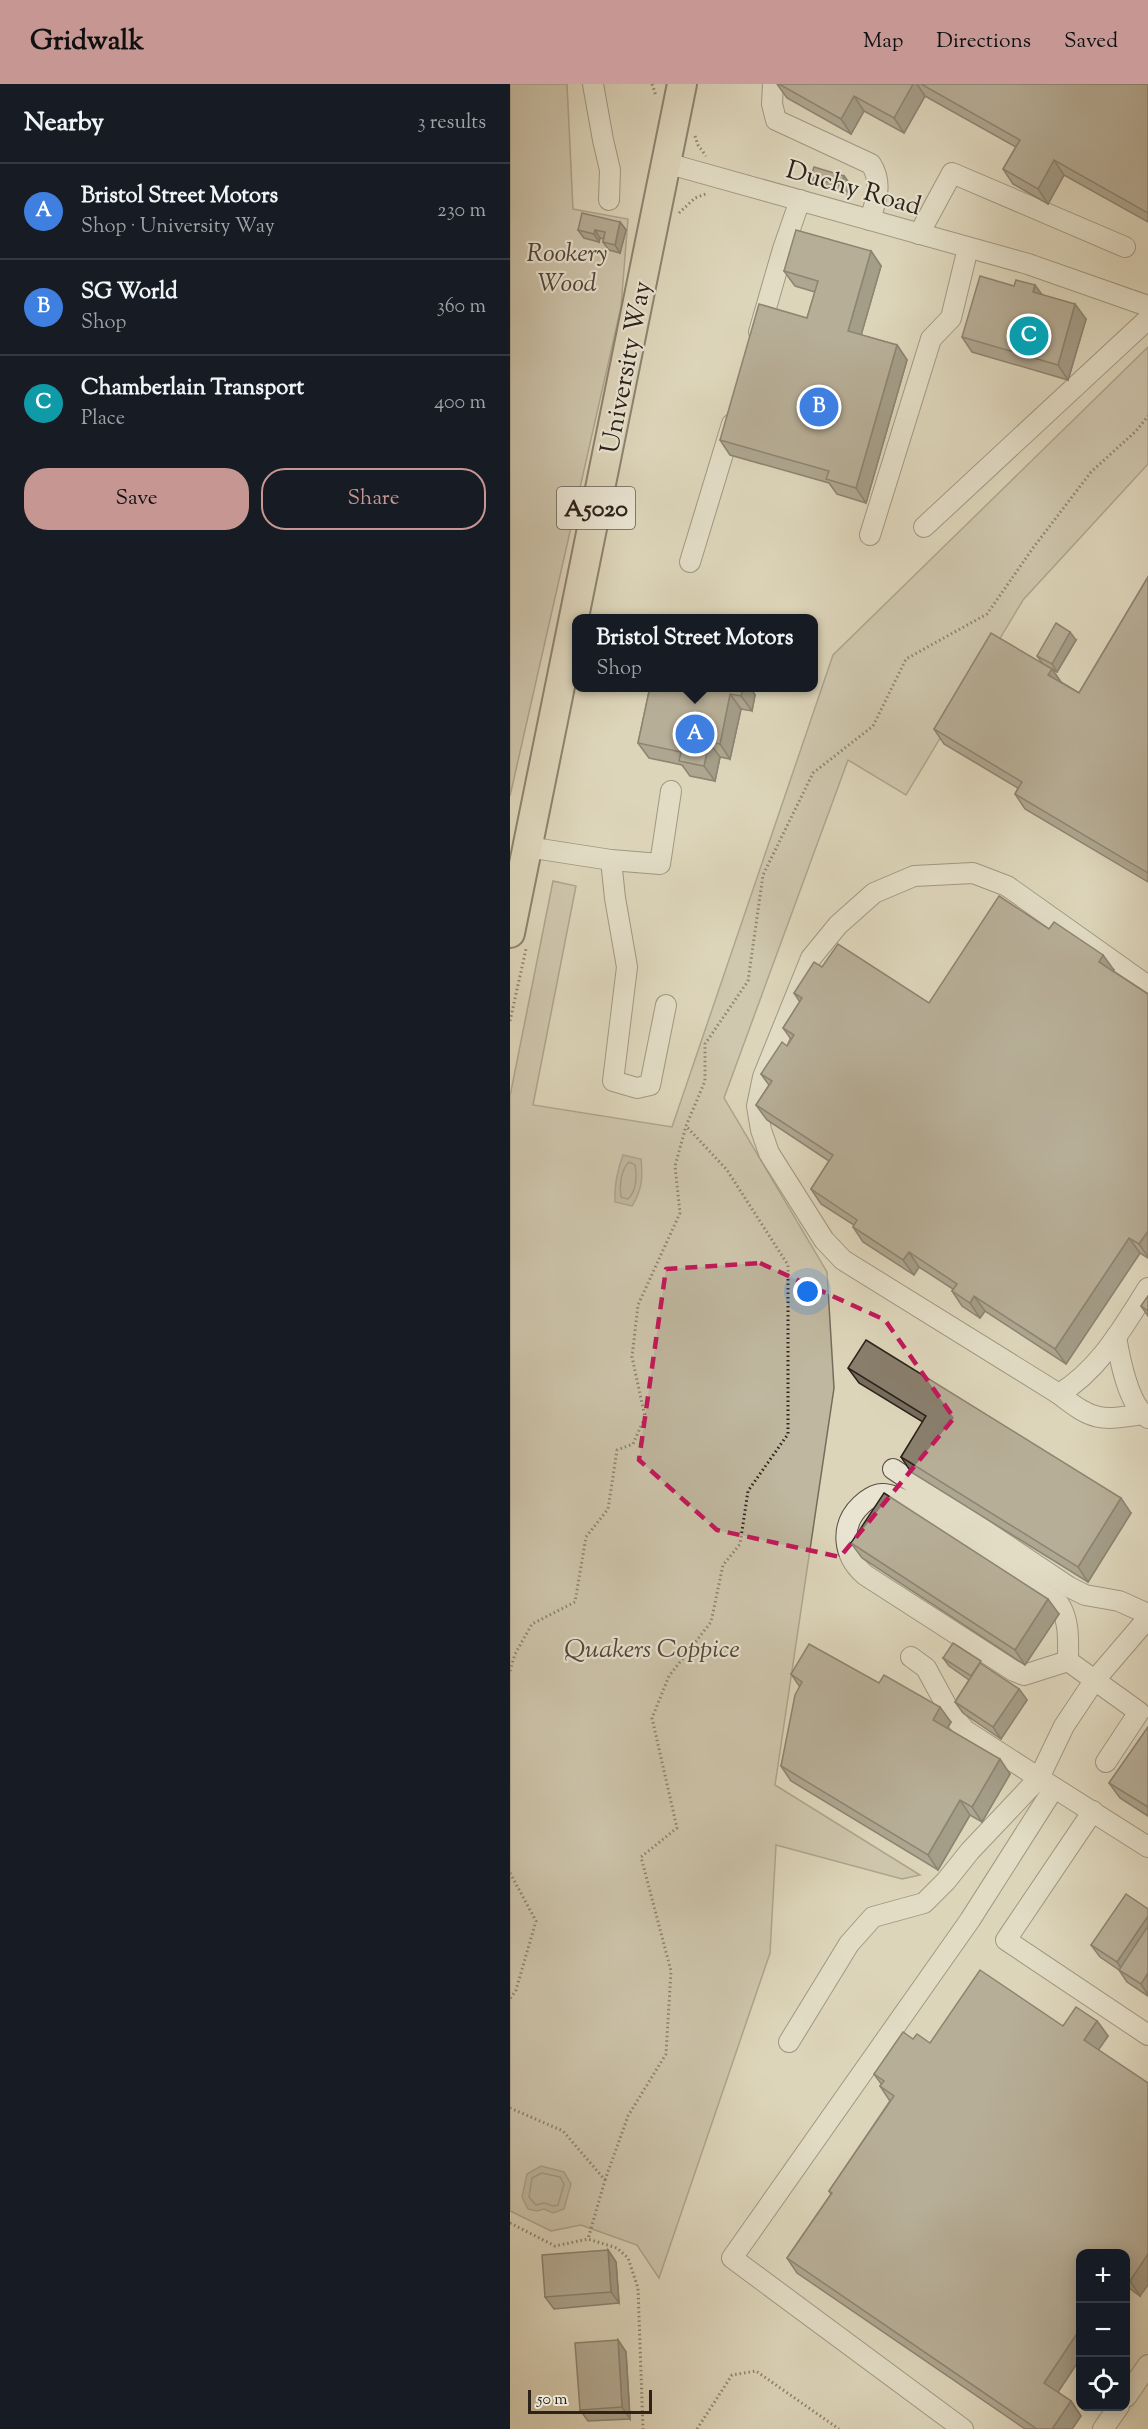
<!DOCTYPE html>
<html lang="en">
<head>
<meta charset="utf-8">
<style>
  :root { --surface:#171b24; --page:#242831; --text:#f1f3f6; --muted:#9ea1a6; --line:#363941; --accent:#c59692 }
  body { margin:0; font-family:"Sorts Mill Goudy",serif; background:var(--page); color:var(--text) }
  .controls { position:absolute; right:18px; bottom:18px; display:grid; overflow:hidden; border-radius:12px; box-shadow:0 3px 15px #0003 }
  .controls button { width:54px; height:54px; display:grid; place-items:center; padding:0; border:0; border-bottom:2px solid var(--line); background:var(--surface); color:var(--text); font:30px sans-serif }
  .scale { position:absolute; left:18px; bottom:15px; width:124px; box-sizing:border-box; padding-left:6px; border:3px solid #2d221a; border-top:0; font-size:16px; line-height:21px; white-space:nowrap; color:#2d221a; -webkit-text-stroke:4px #e9e4d2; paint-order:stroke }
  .you { position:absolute; left:298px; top:1208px; width:21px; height:21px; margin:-15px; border:4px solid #fff; border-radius:50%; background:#1a73e8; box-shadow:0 0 0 9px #1a73e833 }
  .badge { display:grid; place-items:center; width:39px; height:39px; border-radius:50%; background:var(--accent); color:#fff; font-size:20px; font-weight:700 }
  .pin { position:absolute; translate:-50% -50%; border:3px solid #fff; box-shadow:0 2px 6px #0006 }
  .popup { position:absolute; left:62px; top:530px; width:246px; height:78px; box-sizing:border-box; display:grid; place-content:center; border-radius:12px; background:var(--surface); filter:drop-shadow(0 2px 4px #0005); font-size:20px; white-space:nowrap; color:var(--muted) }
  .popup b { font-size:22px; color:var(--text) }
  .popup::after { content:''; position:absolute; left:50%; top:100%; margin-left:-12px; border:12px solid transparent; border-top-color:var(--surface) }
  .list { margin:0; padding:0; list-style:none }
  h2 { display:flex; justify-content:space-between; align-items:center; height:78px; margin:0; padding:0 24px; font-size:26px }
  h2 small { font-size:20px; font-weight:400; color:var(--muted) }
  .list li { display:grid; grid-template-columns:39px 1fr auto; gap:18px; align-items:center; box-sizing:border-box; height:96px; padding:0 24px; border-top:2px solid var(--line) }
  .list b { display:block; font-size:22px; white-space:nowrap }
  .list p { margin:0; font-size:20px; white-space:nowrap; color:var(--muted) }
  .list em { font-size:20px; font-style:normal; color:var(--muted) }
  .actions { display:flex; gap:12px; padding:18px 24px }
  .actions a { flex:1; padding:14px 0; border:2px solid var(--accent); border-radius:24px; text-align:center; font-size:21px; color:var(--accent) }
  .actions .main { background:var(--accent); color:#111 }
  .icon { flex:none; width:33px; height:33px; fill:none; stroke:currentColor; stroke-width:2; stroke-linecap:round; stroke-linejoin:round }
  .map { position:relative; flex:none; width:638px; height:2345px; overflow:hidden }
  header { display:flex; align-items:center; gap:36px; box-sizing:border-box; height:84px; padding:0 30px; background:var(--accent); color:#111 }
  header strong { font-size:28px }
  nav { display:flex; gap:33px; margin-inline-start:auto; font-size:21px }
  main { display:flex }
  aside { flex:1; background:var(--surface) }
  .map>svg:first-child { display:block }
</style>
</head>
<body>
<header>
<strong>Gridwalk</strong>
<nav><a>Map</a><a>Directions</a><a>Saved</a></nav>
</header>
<main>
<aside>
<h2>Nearby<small>3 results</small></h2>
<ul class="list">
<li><span class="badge" style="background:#3f7fe0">A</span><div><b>Bristol Street Motors</b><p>Shop · University Way</p></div><em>230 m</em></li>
<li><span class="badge" style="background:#3f7fe0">B</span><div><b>SG World</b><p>Shop</p></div><em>360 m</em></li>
<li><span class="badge" style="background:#0f9aa8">C</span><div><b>Chamberlain Transport</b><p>Place</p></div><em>400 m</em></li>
</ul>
<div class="actions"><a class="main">Save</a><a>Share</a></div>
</aside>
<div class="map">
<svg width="638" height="2345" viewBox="0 0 638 2345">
  <rect width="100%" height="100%" fill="#ddd5ba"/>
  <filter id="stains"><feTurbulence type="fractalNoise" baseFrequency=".00333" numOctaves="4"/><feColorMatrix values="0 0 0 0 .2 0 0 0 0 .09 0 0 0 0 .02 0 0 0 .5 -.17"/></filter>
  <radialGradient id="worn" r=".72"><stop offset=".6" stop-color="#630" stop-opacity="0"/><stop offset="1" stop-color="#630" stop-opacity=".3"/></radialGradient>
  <g fill="#bfb79f" stroke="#766c5c" stroke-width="1.5">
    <polygon points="0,0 57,0 63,125 118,135 111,223 0,712"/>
    <polygon points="638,263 638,380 513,516 396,711 338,676 214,1014 317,1188 324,1304 265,1701 410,1791 392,1795 266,1761 260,1869 149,2194 127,2161 71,2141 41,2147 0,2127 0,1012 43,797 66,802 23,1021 162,1043 323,571"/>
  </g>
  <g fill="#a19884" stroke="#73695a" stroke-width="1.5">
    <path d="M113 1071 131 1075C133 1094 132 1106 122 1122L105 1118C104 1101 107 1087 113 1071Z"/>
    <polygon points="31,2082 54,2088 61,2100 54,2125 43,2129 34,2125 27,2127 18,2125 12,2113 17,2090"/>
  </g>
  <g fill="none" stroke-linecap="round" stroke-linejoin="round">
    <g stroke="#675d4f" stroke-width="1.5">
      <path d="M119 1078 125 1081C127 1093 127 1106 118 1115L111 1113C109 1101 111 1086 119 1078Z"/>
      <polygon points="32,2089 50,2093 54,2100 48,2121 43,2122 34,2119 26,2121 19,2113 22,2094"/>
    </g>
    <defs>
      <g id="minor">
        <polyline points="83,0 93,56 100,86 99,116"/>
        <path d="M263 0 262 20 266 36 361 80C373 99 366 116 360 136"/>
        <polyline points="156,79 518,180 638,222"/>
        <polyline points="409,150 442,89 615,163"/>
        <polyline points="249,248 273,165 290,116"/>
        <polyline points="414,443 638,235"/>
        <polyline points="360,451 421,255 441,234 458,164"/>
        <polyline points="180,478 222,340"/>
        <polyline points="17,763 101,776 150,780 161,707"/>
        <polyline points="101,776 105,814 117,883 103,997 127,1004 140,1001 156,921"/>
        <path d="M606 1253C610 1276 618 1321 638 1334"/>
        <path d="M549 1310C590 1285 613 1243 638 1204"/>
        <path d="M633 1330C590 1337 583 1337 549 1310L333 1176 314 1156 259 1069 251 1046 247 1022 253 993 301 874 328 841 364 809 404 792 463 789 497 802 638 902"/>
        <polyline points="383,1385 559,1503 575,1511 609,1517 638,1530"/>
        <polyline points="638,1534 584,1597 554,1642 529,1694 638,1763"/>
        <path d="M558 1577C558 1558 560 1537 549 1520L395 1416C389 1415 379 1409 372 1410 365 1410 356 1416 351 1421 329 1442 333 1472 355 1491L504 1587 514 1591 558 1577 629 1628 596 1678"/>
        <polyline points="583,1727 496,1856 638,1951"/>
        <polyline points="279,1958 339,1860 363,1833 414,1819 436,1797 460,1767 529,1694 456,1647 441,1630 416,1584 401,1573"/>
        <polyline points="616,2313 638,2281"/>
        <polyline points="453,2345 222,2174 460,1836 544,1704"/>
        <polyline points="593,2345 609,2322"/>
      </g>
      <polyline id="highway" points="0,849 172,0"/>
    </defs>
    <use href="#minor" stroke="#594f42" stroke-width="22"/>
    <use href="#highway" stroke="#2d221a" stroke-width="32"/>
    <g stroke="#2d221a" stroke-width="3" stroke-dasharray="1.5 3" stroke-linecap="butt">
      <polyline points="142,0 146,12"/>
      <polyline points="185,52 188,61 196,72"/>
      <polyline points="169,129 185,114 198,109"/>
      <polyline points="0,937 16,865"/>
      <polyline points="0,1587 5,1570 22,1540 65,1518 76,1453 98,1425 107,1366 123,1360 135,1333 122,1273 128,1221 170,1129 165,1082 176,1042 195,997 195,960 238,897 253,791 303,689 363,642 396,575 477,530 523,464 581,388 626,347 638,332"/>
      <polyline points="0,1789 26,1837 6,1906 0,1915"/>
      <polyline points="0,2024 53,2047 95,2096 78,2155"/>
      <polyline points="95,2096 118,2032 156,1970 161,1887 131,1773 167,1744 142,1634 159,1592 201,1538 213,1481 230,1460 238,1407 278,1350 278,1181 217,1086 176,1042"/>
      <polyline points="0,2139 45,2162 78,2155 107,2164 118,2174 128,2204 133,2345"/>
      <polyline points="187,2345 222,2291 246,2287 329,2345"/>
    </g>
    <use href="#minor" stroke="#e9e4d2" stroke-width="20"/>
    <use href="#highway" stroke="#ddd5ba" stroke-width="28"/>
  </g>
  <g fill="#766d5e" stroke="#2d221a" stroke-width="1.5">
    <polygon points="267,0 638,0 638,138 554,91 538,120 503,100 493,85 506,63 415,12 394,49 354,27 341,50 277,14"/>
    <polygon points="334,92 340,100 336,110 306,101 301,93"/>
    <polygon points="110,138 116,146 110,169 99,166 93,158 94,155 90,154 89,158 74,154 68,146"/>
    <polygon points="361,167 371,182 351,251 387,261 397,276 356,419 327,410 319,399 220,371 210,356 297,234 305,208 285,202 274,187"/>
    <polygon points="531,210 576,235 558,296 462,268 452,253"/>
    <polygon points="638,493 638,798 515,725 505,710 508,704 434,660 424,645 542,585 551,598 569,609"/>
    <polygon points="566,556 547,588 533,580 527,572"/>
    <polygon points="140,603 240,603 245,611 242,627 231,625 220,675 210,673 205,697 180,692 172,681 139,674 128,659"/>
    <polygon points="539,845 604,886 603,887 638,910 638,1174 630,1169 556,1280 475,1227 470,1234 452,1222 442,1207 443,1205 409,1183 404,1191 353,1158 343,1143 344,1141 311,1120 301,1105 319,1077 257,1036 246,1021 259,1001 251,990 277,962 281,955 273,944 290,918 284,909 312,883 419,919"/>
    <polygon points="638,1212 638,1232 631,1222"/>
    <polygon points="338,1284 621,1429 578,1498 401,1388 391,1373 413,1338 349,1299"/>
    <polygon points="341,1459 549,1530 515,1581 352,1474"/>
    <polygon points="433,1574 475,1583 509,1605 517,1616 491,1655 453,1629 445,1618 459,1596 439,1582"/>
    <polygon points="281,1590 369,1599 441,1638 437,1645 500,1690 472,1738 460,1731 428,1786 281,1697 271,1682 290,1603"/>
    <polygon points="638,1643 638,1732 610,1714 599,1699"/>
    <polygon points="638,1825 638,1912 617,1898 609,1886 590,1873 581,1861"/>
    <polygon points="587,1937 598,1952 588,1966 630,2212 619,2204 615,2210 615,2169 570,2275 548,2308 561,2317 571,2332 562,2345 515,2345 287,2189 277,2174 321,2110 319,2107 380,2017 370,2002 372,2001 364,1990 403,1955 420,1959"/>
    <polygon points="98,2166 106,2178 109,2219 44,2225 35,2213"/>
    <polygon points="108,2256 116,2268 120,2335 78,2337 70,2326"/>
  </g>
  <g fill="#60594c" stroke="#2d221a" stroke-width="1.5">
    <polygon points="403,0 407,0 415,12 394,49 384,34"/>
    <polygon points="344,12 354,27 341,50 331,35"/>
    <polygon points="544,76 554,91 538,120 528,105"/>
    <polygon points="334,92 340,100 336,110 331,102"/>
    <polygon points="110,138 116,146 110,169 105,161"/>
    <polygon points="85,146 90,154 89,158 84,150"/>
    <polygon points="361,167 371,182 348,262 338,247"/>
    <polygon points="525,201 536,216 523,208"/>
    <polygon points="565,220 576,235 558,296 548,281"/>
    <polygon points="387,261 397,276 356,419 346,404"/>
    <polygon points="560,548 566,556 547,588 542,580"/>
    <polygon points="542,585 552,600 538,591"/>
    <polygon points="229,603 240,603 245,611 242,627 231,612"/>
    <polygon points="220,610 231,625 220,675 210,660"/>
    <polygon points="199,658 210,673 205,697 194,682"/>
    <polygon points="593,871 604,886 599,893 589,878"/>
    <polygon points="638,1147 638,1173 629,1160"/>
    <polygon points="619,1154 630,1169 556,1280 545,1265"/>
    <polygon points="399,1168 409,1183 404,1191 393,1176"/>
    <polygon points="464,1212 475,1227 470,1234 460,1219"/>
    <polygon points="611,1414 621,1429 578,1498 568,1483"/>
    <polygon points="538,1515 549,1530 515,1581 505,1566"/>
    <polygon points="509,1605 517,1616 491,1655 483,1643"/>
    <polygon points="430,1623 441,1638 433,1651 423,1636"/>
    <polygon points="490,1675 500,1690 472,1738 462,1723"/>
    <polygon points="450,1716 460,1731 428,1786 418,1771"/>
    <polygon points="638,1832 638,1856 615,1890 607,1878"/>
    <polygon points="638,1889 638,1911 631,1900"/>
    <polygon points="587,1937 598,1952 585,1971 574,1956"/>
    <polygon points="98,2166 106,2178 109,2219 101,2208"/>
    <polygon points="638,2170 638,2201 630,2212 620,2197"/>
    <polygon points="615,2200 619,2204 615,2210"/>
    <polygon points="570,2245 570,2275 544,2314 534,2299"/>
    <polygon points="108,2256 116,2268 120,2335 112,2323"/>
    <polygon points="561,2317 571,2332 562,2345 542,2345"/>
  </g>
  <g fill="#897f6d" stroke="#2d221a" stroke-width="1.5">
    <polygon points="269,0 403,0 384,34 344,12 331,35"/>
    <polygon points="411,0 638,0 638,129 544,76 528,105 493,85 510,56"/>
    <polygon points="304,83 334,92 331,102 301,93"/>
    <polygon points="72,129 110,138 105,161 93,158 95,148 85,146 84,150 68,146"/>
    <polygon points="286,146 361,167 338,247 387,261 346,404 316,395 319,387 210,356 249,220 297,234 308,197 274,187"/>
    <polygon points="470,192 504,202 506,196 525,201 523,208 565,220 548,281 452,253"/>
    <polygon points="638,493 638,789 505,710 512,698 424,645 481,549 542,585 538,591 569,609"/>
    <polygon points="546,539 560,548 542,580 527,572"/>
    <polygon points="140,603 233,603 231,612 220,610 210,660 199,658 194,682 169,677 171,668 128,659"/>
    <polygon points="489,812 539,845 544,838 593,871 589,878 638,910 638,1147 629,1160 619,1154 545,1265 464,1212 460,1219 442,1207 447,1200 399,1168 393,1176 343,1143 347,1136 301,1105 323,1071 246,1021 262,997 251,990 272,958 277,962 284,951 273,944 292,914 284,909 304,878 312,883 328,860 419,919"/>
    <polygon points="638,1212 638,1227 631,1222"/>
    <polygon points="356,1256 611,1414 568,1483 391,1373 416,1332 338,1284"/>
    <polygon points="374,1409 538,1515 505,1566 341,1459"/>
    <polygon points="443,1559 471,1577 461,1592 433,1574"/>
    <polygon points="299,1560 369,1599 374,1591 430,1623 423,1636 490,1675 462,1723 450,1716 418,1771 271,1682 285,1611 292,1598 281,1590"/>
    <polygon points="470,1579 509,1605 483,1643 445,1618"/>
    <polygon points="638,1643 638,1723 599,1699"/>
    <polygon points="616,1810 638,1825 638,1832 607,1878 581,1861"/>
    <polygon points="638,1842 638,1889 631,1900 609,1886"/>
    <polygon points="470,1886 553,1942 566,1923 587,1937 574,1956 638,1999 638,2170 620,2197 615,2194 615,2169 570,2169 570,2245 534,2299 561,2317 542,2345 527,2345 277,2174 322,2109 319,2107 384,2012 370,2002 374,1997 364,1990 393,1948 403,1955 407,1950 420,1959"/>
    <polygon points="98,2166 101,2208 35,2213 32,2171"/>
    <polygon points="108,2256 112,2323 70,2326 65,2259"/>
  </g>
  <path d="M0 0H638V2345H0ZM250 1179 375 1236 444 1334 330 1473 207 1446 129 1376 156 1185Z" fill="#ddd5ba" fill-opacity=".55" fill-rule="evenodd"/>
  <path fill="none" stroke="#c2185b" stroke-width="4.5" stroke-dasharray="12 8" stroke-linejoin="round" d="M250 1179 375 1236 444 1334 330 1473 207 1446 129 1376 156 1185Z"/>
  <g text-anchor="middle" stroke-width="4.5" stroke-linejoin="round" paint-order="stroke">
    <rect fill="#e9e4d2" stroke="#655c51" stroke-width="1.5" x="47" y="403" width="78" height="42" rx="4.5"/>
    <g font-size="24" font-weight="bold" fill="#2d221a">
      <text x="86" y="432">A5020</text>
    </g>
    <g font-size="26" fill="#2d221a" stroke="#e9e4d2">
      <text transform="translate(344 103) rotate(16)" y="9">Duchy Road</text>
      <text transform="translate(115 283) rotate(-79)" y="9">University Way</text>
    </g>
    <g font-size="26" font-style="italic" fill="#52473b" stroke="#e9e4d2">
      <text x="57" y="177">Rookery<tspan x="57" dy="30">Wood</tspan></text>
      <text x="142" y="1573">Quakers Coppice</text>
    </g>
  </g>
  <rect width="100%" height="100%" filter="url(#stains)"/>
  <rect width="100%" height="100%" fill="url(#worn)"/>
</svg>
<div class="controls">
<button>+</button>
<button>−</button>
<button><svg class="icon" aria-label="locate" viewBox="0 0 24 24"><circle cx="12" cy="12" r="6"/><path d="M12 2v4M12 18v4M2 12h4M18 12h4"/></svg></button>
</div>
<div class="scale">50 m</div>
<div class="you"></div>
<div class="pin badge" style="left:185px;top:650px;background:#3f7fe0">A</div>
<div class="popup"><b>Bristol Street Motors</b>Shop</div>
<div class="pin badge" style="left:309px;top:323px;background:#3f7fe0">B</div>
<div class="pin badge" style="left:519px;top:252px;background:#0f9aa8">C</div>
</div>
</main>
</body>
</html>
